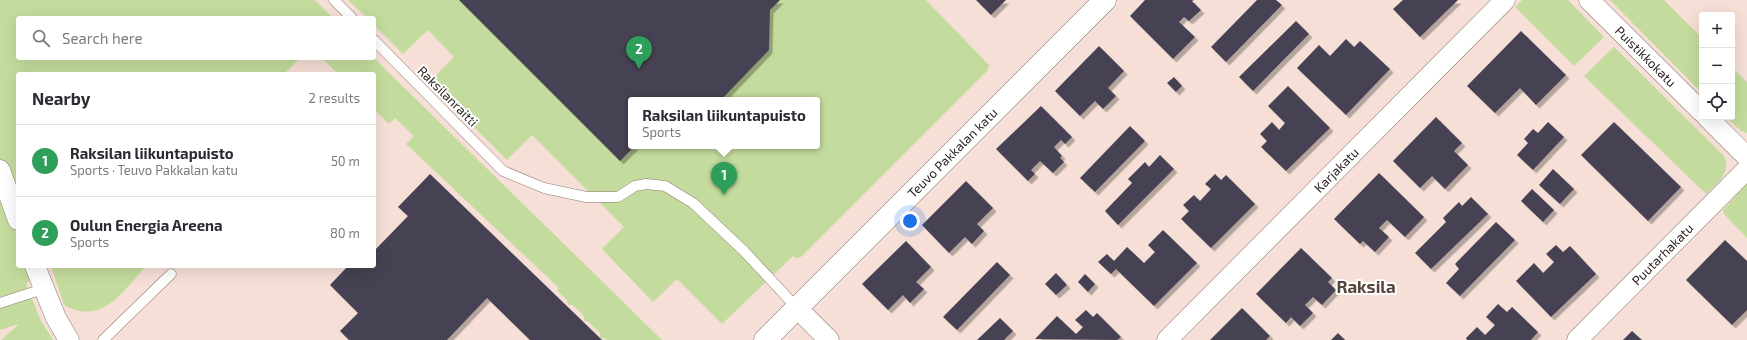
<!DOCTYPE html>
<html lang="en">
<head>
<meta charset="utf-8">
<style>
  :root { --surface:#fff; --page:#f2f2f3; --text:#2b2b33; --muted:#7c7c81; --line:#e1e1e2; --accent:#0f766e }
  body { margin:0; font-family:"Exo 2",sans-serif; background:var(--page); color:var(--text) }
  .controls { position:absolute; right:12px; top:12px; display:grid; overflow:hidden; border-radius:4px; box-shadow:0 4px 16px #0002 }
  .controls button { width:36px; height:36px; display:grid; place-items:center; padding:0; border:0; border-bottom:1px solid var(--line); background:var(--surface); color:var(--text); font:20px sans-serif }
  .you { position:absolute; left:910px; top:221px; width:14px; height:14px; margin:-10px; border:3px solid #fff; border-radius:50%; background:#1a73e8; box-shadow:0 0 0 6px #1a73e833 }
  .badge { display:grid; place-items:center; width:26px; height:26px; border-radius:50%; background:var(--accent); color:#fff; font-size:13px; font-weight:700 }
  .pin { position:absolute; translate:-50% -33px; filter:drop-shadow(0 1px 2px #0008) }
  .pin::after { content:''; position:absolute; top:21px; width:14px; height:12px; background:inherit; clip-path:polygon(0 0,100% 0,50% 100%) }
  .popup { position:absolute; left:628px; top:97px; width:192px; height:52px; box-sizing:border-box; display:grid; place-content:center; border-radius:4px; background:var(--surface); filter:drop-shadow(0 1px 3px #0005); font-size:13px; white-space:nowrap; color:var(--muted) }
  .popup b { font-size:15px; color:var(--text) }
  .popup::after { content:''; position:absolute; left:50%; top:100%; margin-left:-8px; border:8px solid transparent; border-top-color:var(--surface) }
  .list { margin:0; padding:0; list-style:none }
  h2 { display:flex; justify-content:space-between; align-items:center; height:52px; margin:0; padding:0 16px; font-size:17px }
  h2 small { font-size:13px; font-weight:400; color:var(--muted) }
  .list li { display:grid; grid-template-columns:26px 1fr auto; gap:12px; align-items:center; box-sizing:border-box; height:72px; padding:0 16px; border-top:1px solid var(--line) }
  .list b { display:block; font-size:15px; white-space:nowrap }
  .list p { margin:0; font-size:13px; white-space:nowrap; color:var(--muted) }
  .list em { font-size:13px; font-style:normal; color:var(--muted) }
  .icon { flex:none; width:22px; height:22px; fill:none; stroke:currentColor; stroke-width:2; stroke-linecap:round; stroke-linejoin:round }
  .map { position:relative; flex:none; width:1747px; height:340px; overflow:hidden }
  .search { position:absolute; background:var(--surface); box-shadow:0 4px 16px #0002; left:16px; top:16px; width:360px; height:44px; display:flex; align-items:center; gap:10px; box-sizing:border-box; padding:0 14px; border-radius:4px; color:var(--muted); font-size:15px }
  .panel { position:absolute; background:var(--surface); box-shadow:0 4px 16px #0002; left:16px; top:72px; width:360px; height:196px; border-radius:4px }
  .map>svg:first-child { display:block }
</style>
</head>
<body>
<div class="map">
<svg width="1747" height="340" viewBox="0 0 1747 340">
  <defs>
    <filter id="shadow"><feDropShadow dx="3.5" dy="3.5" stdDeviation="0" flood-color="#0004"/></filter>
  </defs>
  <rect width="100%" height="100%" fill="#f6dfd6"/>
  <g fill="#c3dc9d" fill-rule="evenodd">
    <polygon points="0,0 315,0 333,18 18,18 18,58 300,58 284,74 18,74 18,266 44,266 26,284 40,319 53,340 1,340 19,324 0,330"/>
    <path d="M348 0H926L990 66 987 69 988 70 801 257 796 258 793 256 722 324 677 279 653 302 602 249 624 227 532 135 507 160 429 82 454 57 428 30 403 54 374 25V18H367ZM631 100H817V146H631Z"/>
    <polygon points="1522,0 1568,0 1604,37 1574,66 1515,7"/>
    <polygon points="1610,0 1664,0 1702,38 1702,93"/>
    <path d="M1614 47 1724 156C1732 173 1717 183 1706 194L1584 76Z"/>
    <polygon points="322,58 374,58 662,340 607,340 605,338 600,338 600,333 589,322 584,321 584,316 573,305 568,305 567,300 557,290 559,288 406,144 414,136 395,118 389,124 374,109 374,74 338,74"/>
    <polygon points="1732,67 1747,82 1747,133 1741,131 1726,117 1732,117"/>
    <polygon points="1747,184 1747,238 1724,214 1723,210"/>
    <path d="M51 266H146C122 292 103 326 64 305Z"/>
  </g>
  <g fill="#474252" filter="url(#shadow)">
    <polygon points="459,0 780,0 770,10 769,50 721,100 631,100 631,146 635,146 620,161"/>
    <polygon points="976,0 1006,0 991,15"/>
    <polygon points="1145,0 1194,0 1192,1 1201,10 1189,21 1184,17 1179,22 1195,37 1173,59 1130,16"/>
    <polygon points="1257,0 1276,0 1282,5 1226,62 1211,47"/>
    <polygon points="1403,0 1458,0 1420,37 1393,9"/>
    <polygon points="1296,21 1309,34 1253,91 1239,77"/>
    <polygon points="1521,31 1566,75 1536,105 1520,88 1495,113 1467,86"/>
    <polygon points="1346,39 1354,47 1360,41 1390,69 1346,115 1297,68 1319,45 1330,56"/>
    <polygon points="1099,46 1124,71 1108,88 1116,96 1103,109 1095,101 1080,116 1055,91"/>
    <polygon points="1174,77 1182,86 1176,92 1167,83"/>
    <polygon points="1288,86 1330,128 1286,171 1261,147 1267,141 1260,134 1272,122 1279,130 1285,123 1268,106"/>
    <polygon points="1041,106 1072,137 1065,144 1061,140 1054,147 1062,156 1060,158 1064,162 1053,173 1040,161 1031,170 1035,174 1028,181 996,149"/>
    <polygon points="1436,117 1462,143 1454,151 1468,165 1445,189 1432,176 1420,188 1393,161"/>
    <polygon points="1548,122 1564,137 1533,170 1517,155 1528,143 1524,139 1533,129 1538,133"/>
    <polygon points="1614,122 1681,187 1648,221 1581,155"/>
    <polygon points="1130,126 1145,141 1095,192 1080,178"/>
    <polygon points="1160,155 1174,169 1118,225 1105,211 1132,183 1128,179 1145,162 1149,167"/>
    <polygon points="1553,169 1574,189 1560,204 1539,185"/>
    <polygon points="1379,173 1424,217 1405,237 1387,220 1379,228 1389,237 1375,252 1363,241 1360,244 1334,219"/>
    <polygon points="430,174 602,340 530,340 487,298 447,340 349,340 340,331 358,313 330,285 348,266 374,266 374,251 408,216 398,207"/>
    <polygon points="1215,174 1221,180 1226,175 1255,204 1211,248 1181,219 1189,211 1183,205 1194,195 1200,201 1211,189 1205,184"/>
    <polygon points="966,181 993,208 977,224 984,231 972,244 965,237 949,253 922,225"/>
    <polygon points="1532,189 1554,210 1543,222 1521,201"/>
    <polygon points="1471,197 1488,214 1431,269 1415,253 1446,222 1443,218 1459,202 1462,206"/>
    <polygon points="1496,222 1515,240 1460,296 1446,283 1459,269 1455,264"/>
    <polygon points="1163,230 1197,263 1154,306 1116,269 1111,274 1098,262 1107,254 1114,261 1127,247 1144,263 1155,252 1148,245"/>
    <polygon points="1725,240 1747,261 1747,310 1732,325 1686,280"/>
    <polygon points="906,241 931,267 916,282 924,289 910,303 903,295 888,310 862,284"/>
    <polygon points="1556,245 1563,252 1570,246 1596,274 1551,317 1516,281 1534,263 1543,273 1554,262 1546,254"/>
    <polygon points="1301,248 1332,278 1328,282 1336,290 1322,305 1313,297 1305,305 1313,313 1300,326 1291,317 1286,323 1256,294"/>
    <polygon points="997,262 1010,275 957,330 943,317"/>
    <polygon points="1056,273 1067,285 1056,295 1045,284"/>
    <polygon points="1085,274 1095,284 1088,292 1078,282"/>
    <polygon points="1498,304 1507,312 1512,307 1538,332 1531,340 1467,340 1466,338 1477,327 1485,335 1495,325 1486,317"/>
    <polygon points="1242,308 1270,336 1266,340 1210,340"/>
    <polygon points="1086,310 1093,317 1097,313 1121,337 1117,340 1035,339 1057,316 1076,334 1083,327 1075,320"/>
    <polygon points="1000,318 1013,331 1004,340 977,340"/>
    <polygon points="1632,331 1642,340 1623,340"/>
    <polygon points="1338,333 1345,340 1331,340"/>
  </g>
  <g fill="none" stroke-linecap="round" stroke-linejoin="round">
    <defs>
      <g id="lane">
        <polyline points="334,0 352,18"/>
        <polyline points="374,40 503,171 544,188 586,197 618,197 635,186 646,184 665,186 693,203 744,251 798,309"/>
        <polyline points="0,303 43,289"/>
        <polyline points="103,340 171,274"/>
      </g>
      <g id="street">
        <path id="s1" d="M1589 0 1702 112"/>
        <polyline points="1707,117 1747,157"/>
        <polyline points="0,170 18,220"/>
        <polyline points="35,266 56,318 69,340"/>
        <polyline points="798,309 829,340"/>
        <path id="s2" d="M1167 340 1505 0"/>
        <path id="s3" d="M1577 340 1747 169"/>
      </g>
      <g id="secondary">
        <path id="s4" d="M765 340 1105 0"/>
      </g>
    </defs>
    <use href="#lane" stroke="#8f7b73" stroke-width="11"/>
    <use href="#street" stroke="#8f7b73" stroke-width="21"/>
    <use href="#secondary" stroke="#8f7b73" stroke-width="23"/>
    <use href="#lane" stroke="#fff" stroke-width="10"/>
    <use href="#street" stroke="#fff" stroke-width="20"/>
    <use href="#secondary" stroke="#fff" stroke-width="22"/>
  </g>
  <g text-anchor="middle" stroke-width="4" stroke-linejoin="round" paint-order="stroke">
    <g font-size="13" fill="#251d1a" stroke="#fff">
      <text dy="5" stroke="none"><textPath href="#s1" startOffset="80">Puistikkokatu</textPath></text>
      <text transform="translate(448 96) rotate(45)" y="5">Raksilanraitti</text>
      <text dy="5" stroke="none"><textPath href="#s4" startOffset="265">Teuvo Pakkalan katu</textPath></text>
      <text dy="5" stroke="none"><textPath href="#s2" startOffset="240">Karjakatu</textPath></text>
      <text dy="5" stroke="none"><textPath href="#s3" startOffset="121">Puutarhakatu</textPath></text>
    </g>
    <g font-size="17" font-weight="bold" fill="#57453e" stroke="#fff">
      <text x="1366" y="293">Raksila</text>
    </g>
  </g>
</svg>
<div class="controls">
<button>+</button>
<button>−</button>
<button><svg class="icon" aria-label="locate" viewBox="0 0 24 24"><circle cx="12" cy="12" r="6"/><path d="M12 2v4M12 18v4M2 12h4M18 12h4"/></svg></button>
</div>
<div class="you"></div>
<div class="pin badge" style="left:724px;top:195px;background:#2e9e5b">1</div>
<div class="popup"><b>Raksilan liikuntapuisto</b>Sports</div>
<div class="pin badge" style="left:639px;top:69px;background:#2e9e5b">2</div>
<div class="search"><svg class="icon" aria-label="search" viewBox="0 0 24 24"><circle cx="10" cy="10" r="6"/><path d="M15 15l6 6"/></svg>Search here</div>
<section class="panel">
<h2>Nearby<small>2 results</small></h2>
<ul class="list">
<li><span class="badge" style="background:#2e9e5b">1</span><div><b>Raksilan liikuntapuisto</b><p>Sports · Teuvo Pakkalan katu</p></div><em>50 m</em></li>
<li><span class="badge" style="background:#2e9e5b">2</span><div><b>Oulun Energia Areena</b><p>Sports</p></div><em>80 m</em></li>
</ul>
</section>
</div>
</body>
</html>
